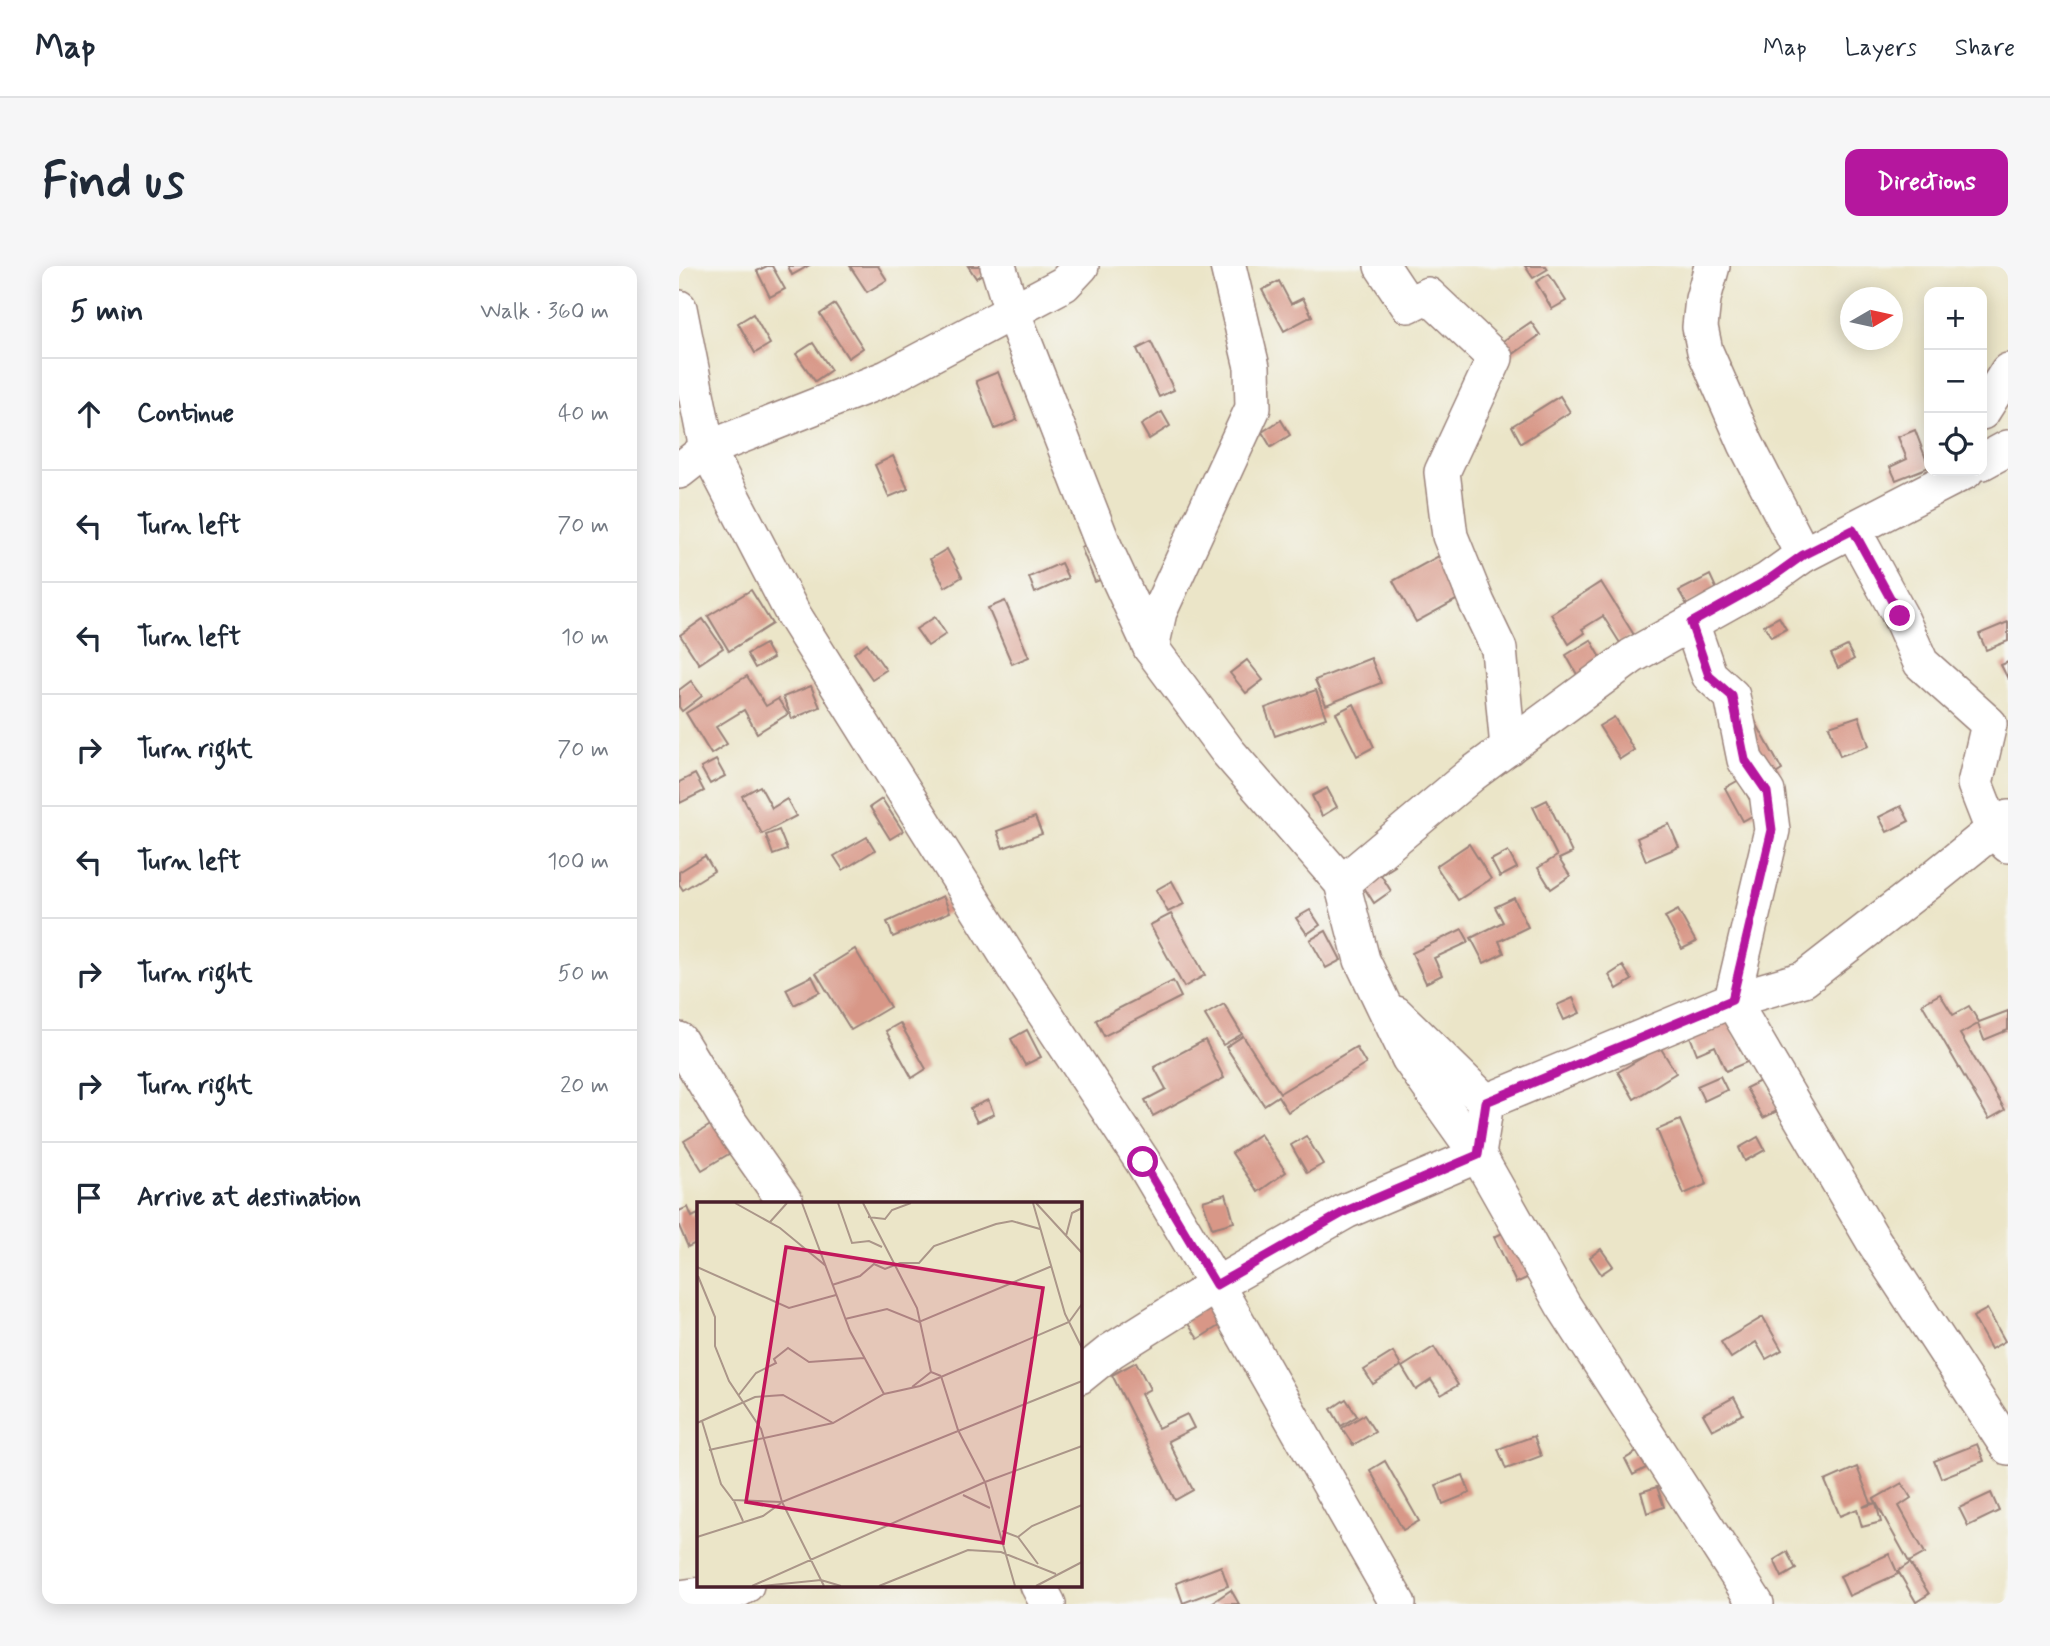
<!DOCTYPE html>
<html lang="en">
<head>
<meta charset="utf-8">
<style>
  :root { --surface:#fff; --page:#f6f6f7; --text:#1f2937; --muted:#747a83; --line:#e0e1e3; --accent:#b5179e }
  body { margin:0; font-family:Mynerve,sans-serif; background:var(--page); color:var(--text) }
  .controls { position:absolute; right:21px; top:21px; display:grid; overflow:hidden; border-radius:14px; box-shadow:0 4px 18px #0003 }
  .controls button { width:63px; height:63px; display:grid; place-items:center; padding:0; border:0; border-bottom:2px solid var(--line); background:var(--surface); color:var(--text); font:35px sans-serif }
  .compass { position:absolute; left:1161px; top:21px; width:63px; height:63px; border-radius:50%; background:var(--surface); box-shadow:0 4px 18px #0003; rotate:81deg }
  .stop { position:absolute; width:21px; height:21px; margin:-16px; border:5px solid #b5179e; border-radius:50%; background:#fff }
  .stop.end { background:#b5179e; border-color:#fff; box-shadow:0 2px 7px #0008 }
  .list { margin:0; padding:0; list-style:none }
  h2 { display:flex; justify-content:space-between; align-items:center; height:91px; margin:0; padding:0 28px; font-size:30px }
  h2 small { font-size:23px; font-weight:400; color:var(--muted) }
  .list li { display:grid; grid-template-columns:46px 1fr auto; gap:21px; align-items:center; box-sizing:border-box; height:112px; padding:0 28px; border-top:2px solid var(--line) }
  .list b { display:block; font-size:26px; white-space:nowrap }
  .list em { font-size:23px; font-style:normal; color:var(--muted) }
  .icon { flex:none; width:38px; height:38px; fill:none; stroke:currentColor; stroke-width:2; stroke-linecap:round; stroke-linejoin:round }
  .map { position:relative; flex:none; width:1329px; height:1338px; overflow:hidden; border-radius:14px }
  header { display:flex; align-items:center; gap:42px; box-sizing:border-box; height:98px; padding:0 35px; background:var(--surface); border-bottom:2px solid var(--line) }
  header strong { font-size:33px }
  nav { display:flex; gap:38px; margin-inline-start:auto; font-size:24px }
  .intro { display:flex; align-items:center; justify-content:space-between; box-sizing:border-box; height:168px; padding:0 42px }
  h1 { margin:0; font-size:49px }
  .button { padding:18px 32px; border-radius:14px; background:var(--accent); color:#fff; font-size:24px; font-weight:700 }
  main { display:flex; gap:42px; padding:0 42px }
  aside { flex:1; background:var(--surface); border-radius:14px; box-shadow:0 4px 18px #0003 }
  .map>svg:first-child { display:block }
</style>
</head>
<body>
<header>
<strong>Map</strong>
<nav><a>Map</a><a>Layers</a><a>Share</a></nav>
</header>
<div class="intro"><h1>Find us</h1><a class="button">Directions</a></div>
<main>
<aside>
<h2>5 min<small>Walk · 360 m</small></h2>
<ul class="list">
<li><svg class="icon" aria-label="ahead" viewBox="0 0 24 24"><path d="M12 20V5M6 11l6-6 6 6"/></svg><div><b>Continue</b></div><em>40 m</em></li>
<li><svg class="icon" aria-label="left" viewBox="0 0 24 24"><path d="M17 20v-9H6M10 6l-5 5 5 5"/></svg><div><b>Turn left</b></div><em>70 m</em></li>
<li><svg class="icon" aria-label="left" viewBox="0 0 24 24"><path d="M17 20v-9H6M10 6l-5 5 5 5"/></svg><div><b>Turn left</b></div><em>10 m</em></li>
<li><svg class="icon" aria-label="right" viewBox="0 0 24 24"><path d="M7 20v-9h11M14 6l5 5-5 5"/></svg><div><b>Turn right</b></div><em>70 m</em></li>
<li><svg class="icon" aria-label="left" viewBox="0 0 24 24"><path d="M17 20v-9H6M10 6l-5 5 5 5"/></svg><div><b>Turn left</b></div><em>100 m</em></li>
<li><svg class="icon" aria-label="right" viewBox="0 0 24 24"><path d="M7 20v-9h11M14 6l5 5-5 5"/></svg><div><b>Turn right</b></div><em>50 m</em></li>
<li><svg class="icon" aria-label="right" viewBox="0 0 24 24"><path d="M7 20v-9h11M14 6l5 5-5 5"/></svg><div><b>Turn right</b></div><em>20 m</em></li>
<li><svg class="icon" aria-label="arrive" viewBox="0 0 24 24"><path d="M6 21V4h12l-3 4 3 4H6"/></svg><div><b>Arrive at destination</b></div></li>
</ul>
</aside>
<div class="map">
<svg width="1329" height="1338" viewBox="0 0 1329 1338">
  <rect width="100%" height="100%" fill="#f6f6f2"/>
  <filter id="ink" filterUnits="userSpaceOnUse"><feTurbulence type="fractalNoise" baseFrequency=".0143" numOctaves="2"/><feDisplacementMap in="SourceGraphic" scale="14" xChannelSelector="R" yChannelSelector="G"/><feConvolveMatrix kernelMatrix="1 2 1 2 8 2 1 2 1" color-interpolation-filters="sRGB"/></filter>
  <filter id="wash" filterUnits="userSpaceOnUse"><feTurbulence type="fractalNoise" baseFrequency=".00686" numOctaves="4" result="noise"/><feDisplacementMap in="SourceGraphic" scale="28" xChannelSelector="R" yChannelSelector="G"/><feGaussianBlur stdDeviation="1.57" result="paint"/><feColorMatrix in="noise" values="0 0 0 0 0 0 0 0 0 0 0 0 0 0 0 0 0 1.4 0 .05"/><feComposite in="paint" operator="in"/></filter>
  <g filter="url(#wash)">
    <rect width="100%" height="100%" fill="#ebe5c8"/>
    <g id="blocks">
      <g fill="#d89787">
        <polygon points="88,0 93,0 106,23 91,31 78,5"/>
        <polygon points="109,0 129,0 113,9"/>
        <polygon points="171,0 199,0 208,14 188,26"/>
        <polygon points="289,0 315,0 297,12"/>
        <polygon points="846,0 867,0 869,3 854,12"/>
        <polygon points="870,8 887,35 873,43 857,16"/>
        <polygon points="600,15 612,38 624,32 633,50 605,65 583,24"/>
        <polygon points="156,38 184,82 169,92 141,48"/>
        <polygon points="74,48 91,78 76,87 59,57"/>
        <polygon points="852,56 861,69 833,89 824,75"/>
        <polygon points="472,76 495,124 480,131 458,83"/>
        <polygon points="134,77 152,104 136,115 117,88"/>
        <polygon points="319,106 338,154 316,163 297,115"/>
        <polygon points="881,130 891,146 842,177 833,160"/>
        <polygon points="483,146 491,160 470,173 462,159"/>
        <polygon points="602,154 611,169 592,181 583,166"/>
        <polygon points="1236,164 1250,201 1217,214 1211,201 1228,193 1219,171"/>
        <polygon points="214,190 229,223 210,231 196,199"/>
        <polygon points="417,275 431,310 416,316 402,281"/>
        <polygon points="268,283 283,311 266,321 251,293"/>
        <polygon points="767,286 790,327 737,356 714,315"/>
        <polygon points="382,297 389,312 356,327 350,311"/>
        <polygon points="1031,309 1038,324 1008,339 1000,325"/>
        <polygon points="922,316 955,369 941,377 924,350 903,363 906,367 890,378 872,348"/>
        <polygon points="72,324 93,358 50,385 29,350"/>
        <polygon points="326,335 350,391 333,398 309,342"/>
        <polygon points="256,351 267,368 249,380 237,363"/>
        <polygon points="1100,351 1107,363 1092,371 1085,359"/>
        <polygon points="24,353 44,382 20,398 1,369"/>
        <polygon points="1329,356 1329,375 1307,384 1300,368"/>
        <polygon points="912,374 925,397 900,412 887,389"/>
        <polygon points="188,377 207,404 193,413 175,387"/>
        <polygon points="86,378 94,392 76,402 68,388"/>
        <polygon points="1168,380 1175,393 1159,402 1152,388"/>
        <polygon points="692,392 702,417 647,439 636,414"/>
        <polygon points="568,394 584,414 567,427 551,407"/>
        <polygon points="1329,396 1329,413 1322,399"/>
        <polygon points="68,410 87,440 99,433 109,448 78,467 65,444 37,461 48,478 32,488 7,447"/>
        <polygon points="12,415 23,430 3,445 0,441 0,424"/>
        <polygon points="132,420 141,441 113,453 104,431"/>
        <polygon points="637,424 647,452 596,470 586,442"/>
        <polygon points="675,438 695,481 678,490 657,447"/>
        <polygon points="1071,446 1103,504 1090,512 1057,454"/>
        <polygon points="1180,450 1190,480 1161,490 1150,460"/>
        <polygon points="935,451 955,484 941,493 920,460"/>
        <polygon points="37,494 46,510 31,518 22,502"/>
        <polygon points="16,508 25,525 1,537 0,516"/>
        <polygon points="1060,514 1078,547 1064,555 1046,522"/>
        <polygon points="81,520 93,542 108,533 117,550 83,568 63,530"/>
        <polygon points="648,522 658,541 643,550 633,530"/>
        <polygon points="203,533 224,565 211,573 191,541"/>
        <polygon points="868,534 893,587 880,593 891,610 872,623 859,602 878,590 854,541"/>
        <polygon points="1222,540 1230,555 1208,566 1200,551"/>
        <polygon points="356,551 363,568 324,582 318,565"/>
        <polygon points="990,558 1000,581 967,595 958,572"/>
        <polygon points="100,564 108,584 94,589 87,569"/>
        <polygon points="188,571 196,584 164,604 155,590"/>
        <polygon points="790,578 812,613 779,634 757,600"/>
        <polygon points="706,584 716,600 702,609 712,625 695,637 674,604"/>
        <polygon points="829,585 838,602 821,611 812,594"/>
        <polygon points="26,590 35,605 4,624 0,618 0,606"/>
        <polygon points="493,615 505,638 489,646 477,624"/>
        <polygon points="264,630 271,646 214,671 208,656"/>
        <polygon points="835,632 849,661 820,675 825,687 805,697 792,672 824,656 816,641"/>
        <polygon points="631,644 641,659 628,668 617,652"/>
        <polygon points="999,644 1017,676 1003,683 986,651"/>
        <polygon points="492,648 526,709 505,721 471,659"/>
        <polygon points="783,663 790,676 755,692 763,709 747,717 733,687"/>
        <polygon points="647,665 662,694 647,702 631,674"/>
        <polygon points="176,683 211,741 172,764 137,707"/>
        <polygon points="944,700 953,714 938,723 930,709"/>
        <polygon points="133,710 141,726 115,739 107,723"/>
        <polygon points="494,715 502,731 425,770 417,754"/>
        <polygon points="1261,728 1274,749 1290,740 1300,756 1329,745 1329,764 1305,774 1299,758 1281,768 1326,844 1310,853 1243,738"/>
        <polygon points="894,732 901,747 885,754 878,739"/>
        <polygon points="545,738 563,768 544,779 526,749"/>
        <polygon points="1048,749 1068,796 1047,805 1036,780 1018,788 1009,765"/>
        <polygon points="221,757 247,803 233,812 207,765"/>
        <polygon points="348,764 362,791 346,799 332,773"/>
        <polygon points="564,770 601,827 677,781 687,798 609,846 599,830 585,839 547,781"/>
        <polygon points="526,774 545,812 474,850 466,834 487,823 475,801"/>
        <polygon points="981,781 997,807 955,833 939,806"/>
        <polygon points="1041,810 1048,824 1025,835 1018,820"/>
        <polygon points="1083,814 1100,844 1084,852 1067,822"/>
        <polygon points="309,834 315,848 298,856 291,842"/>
        <polygon points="40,854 58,883 23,904 5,875"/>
        <polygon points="1001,854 1028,918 1005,928 978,864"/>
        <polygon points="581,868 607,906 579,926 553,887"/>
        <polygon points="627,870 644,898 628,907 612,879"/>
        <polygon points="1079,871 1086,884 1066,895 1060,882"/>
        <polygon points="547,928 555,956 533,962 524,935"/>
        <polygon points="9,941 13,951 19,948 19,976 9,981 0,960 0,945"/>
        <polygon points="830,964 852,1010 837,1017 815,971"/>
        <polygon points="922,983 934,1000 922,1008 911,991"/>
        <polygon points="530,1037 543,1058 519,1073 506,1053"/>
        <polygon points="1308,1043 1326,1075 1312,1083 1294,1051"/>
        <polygon points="1084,1051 1103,1084 1087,1093 1077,1076 1052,1092 1042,1076"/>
        <polygon points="755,1081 779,1119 762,1129 752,1114 737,1124 723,1101"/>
        <polygon points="714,1086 722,1100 694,1118 685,1104"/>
        <polygon points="457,1096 471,1123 462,1128 479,1162 508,1148 515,1162 489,1175 514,1224 496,1234 433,1109"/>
        <polygon points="1055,1131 1064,1148 1033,1164 1024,1148"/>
        <polygon points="667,1133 678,1150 662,1160 652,1143"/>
        <polygon points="685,1149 696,1166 674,1179 663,1162"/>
        <polygon points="855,1170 862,1190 827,1203 819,1183"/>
        <polygon points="1298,1178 1305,1195 1262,1212 1255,1195"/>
        <polygon points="958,1186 967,1202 954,1209 946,1193"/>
        <polygon points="706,1195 740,1255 724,1264 691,1204"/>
        <polygon points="1178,1201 1192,1237 1184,1241 1197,1237 1202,1256 1183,1261 1178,1243 1161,1250 1146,1215"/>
        <polygon points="784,1209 791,1227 764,1238 757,1219"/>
        <polygon points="1223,1217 1232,1232 1220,1240 1246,1287 1230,1296 1195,1233"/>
        <polygon points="978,1221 985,1241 968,1247 962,1226"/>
        <polygon points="1312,1227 1320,1245 1289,1260 1280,1242"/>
        <polygon points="1108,1286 1117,1303 1103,1311 1095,1294"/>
        <polygon points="1210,1288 1219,1308 1170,1330 1161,1310"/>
        <polygon points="1231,1297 1250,1328 1237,1336 1219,1305"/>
        <polygon points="542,1300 549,1320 504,1337 497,1317"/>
        <polygon points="552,1324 560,1338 535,1338 534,1336"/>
      </g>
    </g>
  </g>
  <g filter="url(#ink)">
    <use href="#blocks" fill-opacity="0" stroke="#9a827a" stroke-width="2"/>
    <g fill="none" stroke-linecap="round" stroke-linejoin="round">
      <defs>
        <g id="minor">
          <polyline points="319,0 333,45 424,278 472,382 549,486 663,617 683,694 730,792 799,889 884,1039 1077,1338"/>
          <polyline points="703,0 729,39 749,29 816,92 763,206 771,270 798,337 820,383 829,482"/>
          <polyline points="1033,0 1024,33 1021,61 1026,85 1067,178 1124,289"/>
          <polyline points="0,42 28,183 114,348 334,699 464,896 537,1019 719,1338"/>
          <polyline points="1303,146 1329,105"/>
          <polyline points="1303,196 1329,182"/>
          <polyline points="0,205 28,183 208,112 385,18 402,0"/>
          <polyline points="1174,264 1221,350 1242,397 1310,458 1296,518 1314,564 1329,579"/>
          <polyline points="1012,357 1030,409 1053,430 1066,494 1088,526 1093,564 1053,734 1194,974 1329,1181"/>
          <polyline points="472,382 480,346 574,142 573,101 549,0"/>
          <polyline points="663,617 793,508 953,390 1089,314 1124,289 1287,205"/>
          <polyline points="717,748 807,836"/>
          <polyline points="0,774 50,856 107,937"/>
          <polyline points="799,889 807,836 1053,734 1125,713 1251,615 1329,552"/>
          <polyline points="401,1110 432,1085 537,1019 667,945 799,889"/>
          <polyline points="359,1319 369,1338"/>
          <polyline points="0,1332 59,1324 67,1319"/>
        </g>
      </defs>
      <use href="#minor" stroke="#9a827a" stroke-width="38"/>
      <use href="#minor" stroke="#fff" stroke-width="35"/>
    </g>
  </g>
  <g fill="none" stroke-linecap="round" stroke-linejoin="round" filter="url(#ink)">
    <polyline stroke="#b5179e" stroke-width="9" points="464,896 537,1019 667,945 799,889 807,836 1053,734 1093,564 1088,526 1066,494 1053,430 1030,410 1012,357 1089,314 1124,289 1174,264 1221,350"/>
  </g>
  <g transform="translate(18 936)">
    <rect width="385" height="385" fill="#ebe5c8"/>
    <path fill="none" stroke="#ab9689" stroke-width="2" d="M38 1 83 26 129 64M105 1 153 129 187 192M141 1 155 41 172 39 185 45M166 1 220 106 234 170 244 174M336 1 368 112 385 146M339 1 385 51M171 15 188 17 195 8 214 1M73 20 90 1M369 34 375 11 385 6M0 65 92 106 139 93M1 74 18 115V144L32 179 64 227 85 300 127 384M135 83 163 74 177 62 188 67 203 61H222L237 44 299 22 315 19 343 27M148 117 190 107 222 120 355 64M244 174 261 228 288 280 318 384M215 185 234 170M41 194 59 171 79 161 77 157 91 146 112 160 167 156M5 219 24 282 36 298 85 300 385 179M0 221 58 195 86 193 136 221M12 248 136 221 187 192 223 184 372 120 385 102M266 293 293 306M37 299 46 319M305 329 321 335 341 362M0 335 66 314 84 301M321 335 335 324 385 303M55 384 288 280 385 244M64 384 124 378 144 384M182 384 271 348 304 350 359 372M339 384 385 360"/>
    <path fill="#c2185b" fill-opacity="0.15" stroke="#c2185b" stroke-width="3.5" d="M89 45 346 86 306 341 49 300Z"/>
    <rect width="385" height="385" fill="none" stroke="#4a1f2b" stroke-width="3.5"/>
  </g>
</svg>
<div class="controls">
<button>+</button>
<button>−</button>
<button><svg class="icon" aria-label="locate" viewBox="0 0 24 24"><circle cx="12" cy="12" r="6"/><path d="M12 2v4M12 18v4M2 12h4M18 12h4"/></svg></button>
</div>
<svg class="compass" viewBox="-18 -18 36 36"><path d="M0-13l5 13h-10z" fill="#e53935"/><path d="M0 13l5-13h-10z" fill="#747a83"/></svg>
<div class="stop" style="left:464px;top:896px"></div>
<div class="stop end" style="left:1221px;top:350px"></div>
</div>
</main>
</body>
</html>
